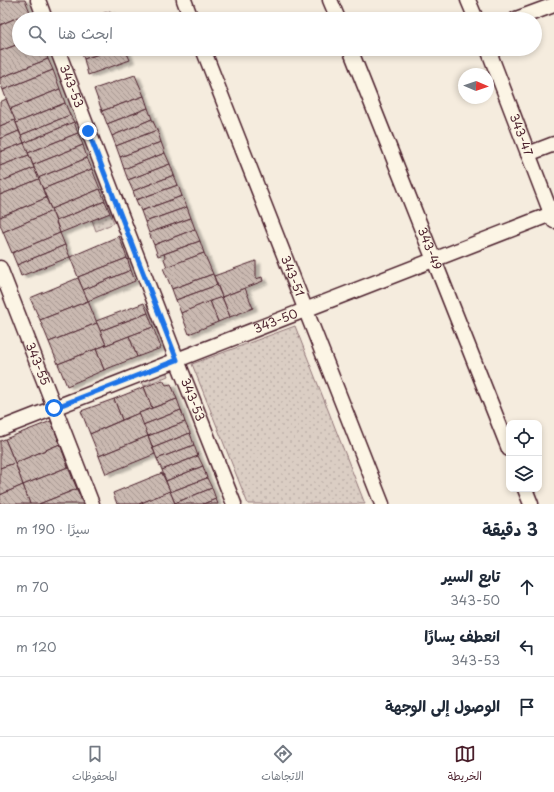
<!DOCTYPE html>
<html lang="ar">
<head>
<meta charset="utf-8">
<style>
  :root { --surface:#fff; --page:#f6f6f7; --text:#1f2937; --muted:#747a83; --line:#e0e1e3; --accent:#4a1f2b }
  body { margin:0; font-family:"Playpen Sans","Playpen Sans Arabic",sans-serif; background:var(--page); color:var(--text); direction:rtl }
  .controls { position:absolute; right:12px; bottom:12px; display:grid; overflow:hidden; border-radius:8px; box-shadow:0 2px 6px #0003 }
  .controls button { width:36px; height:36px; display:grid; place-items:center; padding:0; border:0; border-bottom:1px solid var(--line); background:var(--surface); color:var(--text); font:20px sans-serif }
  .compass { position:absolute; left:458px; top:68px; width:36px; height:36px; border-radius:50%; background:var(--surface); box-shadow:0 2px 6px #0003; rotate:92deg }
  .stop { position:absolute; width:12px; height:12px; margin:-9px; border:3px solid #1a73e8; border-radius:50%; background:#fff }
  .stop.end { background:#1a73e8; border-color:#fff; box-shadow:0 1px 4px #0008 }
  .list { margin:0; padding:0; list-style:none }
  h2 { display:flex; justify-content:space-between; align-items:center; height:52px; margin:0; padding:0 16px; font-size:17px }
  h2 small { font-size:13px; font-weight:400; color:var(--muted) }
  .list li { display:grid; grid-template-columns:26px 1fr auto; gap:12px; align-items:center; box-sizing:border-box; height:60px; padding:0 16px; border-top:1px solid var(--line) }
  .list b { display:block; font-size:15px; white-space:nowrap }
  .list p { margin:0; font-size:13px; white-space:nowrap; color:var(--muted) }
  .list em { font-size:13px; font-style:normal; color:var(--muted) }
  .icon { flex:none; width:22px; height:22px; fill:none; stroke:currentColor; stroke-width:2; stroke-linecap:round; stroke-linejoin:round }
  .map { position:relative; flex:none; width:554px; height:504px; overflow:hidden; direction:ltr }
  .search { position:absolute; background:var(--surface); box-shadow:0 2px 6px #0003; left:12px; right:12px; top:12px; height:44px; display:flex; align-items:center; gap:10px; box-sizing:border-box; padding:0 14px; border-radius:22px; color:var(--muted); font-size:15px }
  .sheet { height:232px; background:var(--surface) }
  nav { display:flex; justify-content:space-around; align-items:center; box-sizing:border-box; height:56px; border-top:1px solid var(--line); background:var(--surface); font-size:11px; color:var(--muted) }
  nav a { display:grid; justify-items:center; gap:2px }
  nav .on { color:var(--accent) }
  .map>svg:first-child { display:block }
</style>
</head>
<body>
<div class="map">
<svg width="554" height="504" viewBox="0 0 554 504">
  <defs>
    <pattern id="green-dots" width="8" height="8" patternUnits="userSpaceOnUse"><rect width="8" height="8" fill="#dbcec4"/><path d="M2 2h.1M6 6h.1" fill="none" stroke="#bdb0a9" stroke-width="1.8" stroke-linecap="round"/></pattern>
    <pattern id="building-back-hatch" width="6" height="6" patternUnits="userSpaceOnUse"><rect width="6" height="6" fill="#cab9b1"/><path d="M-1 5l2 2M0 0l6 6M5-1l2 2" fill="none" stroke="#a69690"/></pattern>
    <filter id="shadow"><feDropShadow dx="4.5" dy="2.5" stdDeviation="1" flood-color="#0004"/></filter>
  </defs>
  <rect width="100%" height="100%" fill="#f5ecde"/>
  <filter id="ink" filterUnits="userSpaceOnUse"><feTurbulence type="fractalNoise" baseFrequency=".025" numOctaves="2"/><feDisplacementMap in="SourceGraphic" scale="8" xChannelSelector="R" yChannelSelector="G"/><feConvolveMatrix kernelMatrix="1 2 1 2 8 2 1 2 1" color-interpolation-filters="sRGB"/></filter>
  <g filter="url(#ink)">
    <g fill="url(#green-dots)" stroke="#927678">
      <polygon points="110,213 114,223 96,231 92,220"/>
      <polygon points="295,326 365,504 248,504 192,364"/>
      <polygon points="166,370 168,376 144,386 141,380"/>
    </g>
    <g fill="url(#building-back-hatch)" stroke="#4a1f2b" filter="url(#shadow)">
      <polygon points="0,0 25,0 30,12 0,25"/>
      <polygon points="110,11 113,19 87,19"/>
      <polygon points="30,12 33,19 19,19 19,44 0,51 0,25"/>
      <polygon points="19,44 19,49 44,49 48,59 0,78 0,51"/>
      <polygon points="80,49 114,49 84,59"/>
      <polygon points="114,49 125,49 130,60 88,75 84,59"/>
      <polygon points="48,59 53,70 3,90 0,83 0,78"/>
      <polygon points="53,70 60,89 10,109 3,90"/>
      <polygon points="135,75 144,96 102,111 94,89"/>
      <polygon points="60,89 65,103 16,123 10,109"/>
      <polygon points="144,96 148,108 107,124 102,111"/>
      <polygon points="6,99 15,120 0,126 0,102"/>
      <polygon points="65,103 70,115 21,135 16,123"/>
      <polygon points="148,108 152,119 112,136 107,124"/>
      <polygon points="70,115 74,122 24,143 21,135"/>
      <polygon points="152,119 157,130 116,146 112,136"/>
      <polygon points="15,120 19,131 0,139 0,126"/>
      <polygon points="74,122 78,133 28,153 24,143"/>
      <polygon points="157,130 161,142 120,157 116,146"/>
      <polygon points="19,131 24,143 0,152 0,139"/>
      <polygon points="78,133 83,145 33,165 28,153"/>
      <polygon points="161,142 165,153 124,169 120,157"/>
      <polygon points="24,143 29,155 0,166 0,152"/>
      <polygon points="83,145 87,158 38,178 33,165"/>
      <polygon points="165,153 170,164 128,180 124,169"/>
      <polygon points="29,155 34,168 0,182 0,166"/>
      <polygon points="87,158 92,169 43,189 38,178"/>
      <polygon points="170,164 174,175 133,191 128,180"/>
      <polygon points="34,168 39,179 0,195 0,182"/>
      <polygon points="92,169 100,189 51,209 43,189"/>
      <polygon points="174,175 178,185 136,200 133,191"/>
      <polygon points="39,179 46,198 0,217 0,195"/>
      <polygon points="178,185 182,196 141,211 136,200"/>
      <polygon points="100,189 105,201 56,221 51,209"/>
      <polygon points="182,196 187,207 145,222 141,211"/>
      <polygon points="46,198 52,211 3,232 0,224 0,217"/>
      <polygon points="105,201 110,213 60,233 56,221"/>
      <polygon points="187,207 191,218 149,233 145,222"/>
      <polygon points="52,211 60,233 12,253 3,232"/>
      <polygon points="191,218 195,229 154,245 149,233"/>
      <polygon points="195,229 200,241 158,256 154,245"/>
      <polygon points="60,233 65,245 17,265 12,253"/>
      <polygon points="119,236 127,258 78,277 70,257"/>
      <polygon points="200,241 204,253 167,267 164,259 165,257 164,254"/>
      <polygon points="65,245 70,257 21,276 17,265"/>
      <polygon points="204,253 213,274 172,289 163,268"/>
      <polygon points="127,258 131,270 83,290 78,277"/>
      <polygon points="256,261 256,279 262,277 263,281 222,297 214,276"/>
      <polygon points="131,270 135,281 88,301 83,290"/>
      <polygon points="213,274 217,285 176,300 172,289"/>
      <polygon points="78,278 88,301 40,320 30,298"/>
      <polygon points="217,285 222,297 181,313 176,300"/>
      <polygon points="245,288 253,308 230,317 222,297"/>
      <polygon points="222,297 230,317 218,322 210,301"/>
      <polygon points="88,301 97,323 49,342 40,320"/>
      <polygon points="210,301 218,322 189,334 181,313"/>
      <polygon points="144,303 148,313 100,331 96,321"/>
      <polygon points="148,313 153,327 106,345 100,331"/>
      <polygon points="97,323 106,345 58,364 49,342"/>
      <polygon points="153,327 161,348 137,357 129,336"/>
      <polygon points="129,336 137,357 104,370 96,349"/>
      <polygon points="96,349 104,370 67,386 58,364"/>
      <polygon points="163,380 166,385 171,384 177,399 152,408 144,387"/>
      <polygon points="144,387 152,408 122,420 114,399"/>
      <polygon points="114,399 122,420 90,434 81,411"/>
      <polygon points="177,399 181,410 143,425 139,413"/>
      <polygon points="181,410 185,422 148,436 143,425"/>
      <polygon points="139,413 148,436 99,456 90,434"/>
      <polygon points="51,421 60,444 15,463 5,439"/>
      <polygon points="185,422 190,433 153,448 148,436"/>
      <polygon points="190,433 194,445 157,459 153,448"/>
      <polygon points="148,436 155,454 106,474 99,456"/>
      <polygon points="5,439 15,463 0,468 0,441"/>
      <polygon points="60,444 68,467 23,485 15,463"/>
      <polygon points="194,445 198,456 162,470 157,459"/>
      <polygon points="198,456 203,466 166,481 162,470"/>
      <polygon points="15,463 23,485 0,495 0,468"/>
      <polygon points="203,466 207,478 170,492 166,481"/>
      <polygon points="68,467 77,489 39,504 30,504 23,485"/>
      <polygon points="162,473 170,491 139,504 117,504 113,493"/>
      <polygon points="207,478 212,488 175,503 170,492"/>
      <polygon points="23,485 30,504 0,504 0,495"/>
      <polygon points="212,488 216,499 203,504 175,504 175,503"/>
      <polygon points="77,489 83,504 39,504"/>
      <polygon points="170,491 175,504 139,504"/>
      <polygon points="216,499 218,504 203,504"/>
    </g>
    <g fill="none" stroke-linecap="round" stroke-linejoin="round">
      <defs>
        <g id="minor">
          <polyline points="38,0 45,19"/>
          <polyline points="184,0 191,19"/>
          <polyline points="330,0 338,19"/>
          <polyline points="468,0 476,19"/>
          <polyline points="516,19 554,5"/>
          <path id="s1" d="M57 49 177 360 234 504"/>
          <path id="s2" d="M203 49 382 504"/>
          <path id="s3" d="M350 49 434 260 509 449"/>
          <path id="s4" d="M488 49 554 221"/>
          <polyline points="528,154 554,144"/>
          <path id="s5" d="M0 268 92 504"/>
          <path id="s6" d="M0 429 551 214"/>
          <polyline points="525,489 531,504"/>
        </g>
      </defs>
      <use href="#minor" stroke="#4a1f2b" stroke-width="17"/>
      <use href="#minor" stroke="#fcf5e5" stroke-width="14"/>
    </g>
  </g>
  <g fill="none" stroke-linecap="round" stroke-linejoin="round" filter="url(#ink)">
    <polyline stroke="#1a73e8" stroke-width="5" points="54,408 177,360 88,131"/>
  </g>
  <g text-anchor="middle" stroke-width="3" stroke-linejoin="round" paint-order="stroke">
    <g font-size="12" fill="#4a1f2b" stroke="#fcf5e5">
      <text dy="4" stroke="none"><textPath href="#s1" startOffset="40">343-53</textPath></text>
      <text dy="4" stroke="none"><textPath href="#s4" startOffset="92">343-47</textPath></text>
      <text dy="4" stroke="none"><textPath href="#s3" startOffset="215">343-49</textPath></text>
      <text dy="4" stroke="none"><textPath href="#s2" startOffset="244">343-51</textPath></text>
      <text dy="4" stroke="none"><textPath href="#s6" startOffset="296">343-50</textPath></text>
      <text dy="4" stroke="none"><textPath href="#s5" startOffset="103">343-55</textPath></text>
      <text dy="4" stroke="none"><textPath href="#s1" startOffset="376">343-53</textPath></text>
    </g>
  </g>
</svg>
<div class="controls">
<button><svg class="icon" aria-label="locate" viewBox="0 0 24 24"><circle cx="12" cy="12" r="6"/><path d="M12 2v4M12 18v4M2 12h4M18 12h4"/></svg></button>
<button><svg class="icon" aria-label="layers" viewBox="0 0 24 24"><path d="M12 4l9 5-9 5-9-5zM3 14l9 5 9-5"/></svg></button>
</div>
<svg class="compass" viewBox="-18 -18 36 36"><path d="M0-13l5 13h-10z" fill="#e53935"/><path d="M0 13l5-13h-10z" fill="#747a83"/></svg>
<div class="stop" style="left:54px;top:408px"></div>
<div class="stop end" style="left:88px;top:131px"></div>
<div class="search"><svg class="icon" aria-label="search" viewBox="0 0 24 24"><circle cx="10" cy="10" r="6"/><path d="M15 15l6 6"/></svg>ابحث هنا</div>
</div>
<section class="sheet">
<h2>3 دقيقة<small>سيرًا · 190 m</small></h2>
<ul class="list">
<li><svg class="icon" aria-label="ahead" viewBox="0 0 24 24"><path d="M12 20V5M6 11l6-6 6 6"/></svg><div><b>تابع السير</b><p>343-50</p></div><em>70 m</em></li>
<li><svg class="icon" aria-label="left" viewBox="0 0 24 24"><path d="M17 20v-9H6M10 6l-5 5 5 5"/></svg><div><b>انعطف يسارًا</b><p>343-53</p></div><em>120 m</em></li>
<li><svg class="icon" aria-label="arrive" viewBox="0 0 24 24"><path d="M6 21V4h12l-3 4 3 4H6"/></svg><div><b>الوصول إلى الوجهة</b></div></li>
</ul>
</section>
<nav>
<a class="on"><svg class="icon" aria-label="map" viewBox="0 0 24 24"><path d="M3 6l6-2 6 2 6-2v14l-6 2-6-2-6 2zM9 4v14M15 6v14"/></svg>الخريطة</a>
<a><svg class="icon" aria-label="directions" viewBox="0 0 24 24"><path d="M12 3l9 9-9 9-9-9zM9 14v-3h6M13 9l2 2-2 2"/></svg>الاتجاهات</a>
<a><svg class="icon" aria-label="saved" viewBox="0 0 24 24"><path d="M7 4h10v16l-5-4-5 4z"/></svg>المحفوظات</a>
</nav>
</body>
</html>
